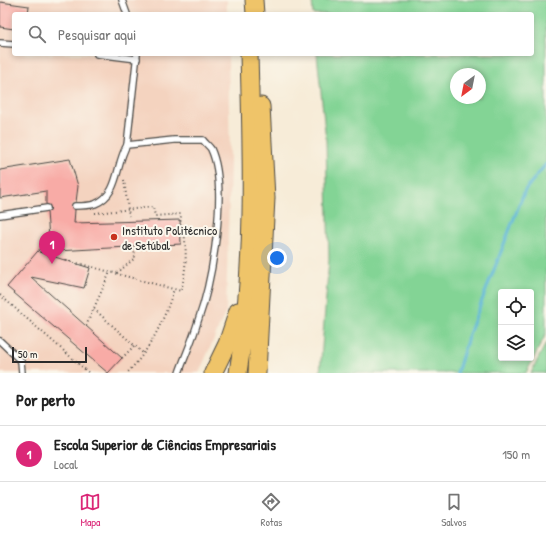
<!DOCTYPE html>
<html lang="pt">
<head>
<meta charset="utf-8">
<style>
  :root { --surface:#fff; --page:#f2f2f2; --text:#222; --muted:#767676; --line:#e0e0e0; --accent:#db2777 }
  body { margin:0; font-family:"Patrick Hand",sans-serif; background:var(--page); color:var(--text) }
  .controls { position:absolute; right:12px; bottom:12px; display:grid; overflow:hidden; border-radius:4px; box-shadow:0 2px 6px #0003 }
  .controls button { width:36px; height:36px; display:grid; place-items:center; padding:0; border:0; border-bottom:1px solid var(--line); background:var(--surface); color:var(--text); font:20px sans-serif }
  .compass { position:absolute; left:450px; top:68px; width:36px; height:36px; border-radius:50%; background:var(--surface); box-shadow:0 2px 6px #0003; rotate:212deg }
  .scale { position:absolute; left:12px; bottom:10px; width:75px; box-sizing:border-box; padding-left:4px; border:2px solid #2b2b2b; border-top:0; font-size:11px; line-height:14px; white-space:nowrap; color:#2b2b2b; -webkit-text-stroke:3px #fbf7ec; paint-order:stroke }
  .you { position:absolute; left:277px; top:258px; width:14px; height:14px; margin:-10px; border:3px solid #fff; border-radius:50%; background:#1a73e8; box-shadow:0 0 0 6px #1a73e833 }
  .badge { display:grid; place-items:center; width:26px; height:26px; border-radius:50%; background:var(--accent); color:#fff; font-size:13px; font-weight:700 }
  .pin { position:absolute; translate:-50% -33px; filter:drop-shadow(0 1px 2px #0008) }
  .pin::after { content:''; position:absolute; top:21px; width:14px; height:12px; background:inherit; clip-path:polygon(0 0,100% 0,50% 100%) }
  .list { margin:0; padding:0; list-style:none }
  h2 { display:flex; justify-content:space-between; align-items:center; height:52px; margin:0; padding:0 16px; font-size:17px }
  h2 small { font-size:13px; font-weight:400; color:var(--muted) }
  .list li { display:grid; grid-template-columns:26px 1fr auto; gap:12px; align-items:center; box-sizing:border-box; height:56px; padding:0 16px; border-top:1px solid var(--line) }
  .list b { display:block; font-size:15px; white-space:nowrap }
  .list p { margin:0; font-size:13px; white-space:nowrap; color:var(--muted) }
  .list em { font-size:13px; font-style:normal; color:var(--muted) }
  .icon { flex:none; width:22px; height:22px; fill:none; stroke:currentColor; stroke-width:2; stroke-linecap:round; stroke-linejoin:round }
  .map { position:relative; flex:none; width:546px; height:373px; overflow:hidden }
  .search { position:absolute; background:var(--surface); box-shadow:0 2px 6px #0003; left:12px; right:12px; top:12px; height:44px; display:flex; align-items:center; gap:10px; box-sizing:border-box; padding:0 14px; border-radius:4px; color:var(--muted); font-size:15px }
  .sheet { height:108px; background:var(--surface) }
  nav { display:flex; justify-content:space-around; align-items:center; box-sizing:border-box; height:56px; border-top:1px solid var(--line); background:var(--surface); font-size:11px; color:var(--muted) }
  nav a { display:grid; justify-items:center; gap:2px }
  nav .on { color:var(--accent) }
  .map>svg:first-child { display:block }
</style>
</head>
<body>
<div class="map">
<svg width="546" height="373" viewBox="0 0 546 373">
  <rect width="100%" height="100%" fill="#fbf7ec"/>
  <filter id="ink" filterUnits="userSpaceOnUse"><feTurbulence type="fractalNoise" baseFrequency=".025" numOctaves="2"/><feDisplacementMap in="SourceGraphic" scale="8" xChannelSelector="R" yChannelSelector="G"/><feConvolveMatrix kernelMatrix="1 2 1 2 8 2 1 2 1" color-interpolation-filters="sRGB"/></filter>
  <filter id="wash" filterUnits="userSpaceOnUse"><feTurbulence type="fractalNoise" baseFrequency=".012" numOctaves="4" result="noise"/><feDisplacementMap in="SourceGraphic" scale="16" xChannelSelector="R" yChannelSelector="G"/><feGaussianBlur stdDeviation="0.9" result="paint"/><feColorMatrix in="noise" values="0 0 0 0 0 0 0 0 0 0 0 0 0 0 0 0 0 1.4 0 .05"/><feComposite in="paint" operator="in"/></filter>
  <g filter="url(#wash)">
    <rect width="100%" height="100%" fill="#f7ecd8"/>
    <polygon fill="#f4d3bf" points="0,0 227,0 227,14 14,14 14,54 228,54 230,162 226,311 199,373 0,373"/>
    <g fill="#83d495" stroke="#578060" fill-rule="evenodd">
      <path d="M312 0H546V334L526 373H320L329 259 326 140 317 54H532V14H313ZM456 74H480V98H456ZM501 292H531V358H501Z"/>
      <polygon points="546,343 546,373 531,373"/>
    </g>
    <g fill="none" stroke-linecap="round" stroke-linejoin="round">
      <polyline stroke="#5ab5d8" stroke-width="3" points="457,373 469,334 525,190 546,164"/>
    </g>
    <g id="blocks">
      <g fill="#f8aba6">
        <polygon points="0,2 29,6 28,14 14,14 14,29 0,27"/>
        <polygon points="70,159 78,186 76,202 71,206 75,210 74,223 180,220 181,244 39,252 90,268 84,288 31,277 122,358 108,373 7,287 49,238 47,212 51,208 46,204 46,191 0,198 0,170"/>
      </g>
    </g>
  </g>
  <g filter="url(#ink)">
    <use href="#blocks" fill-opacity="0" stroke="#4a4845" stroke-width="1"/>
    <g fill="none" stroke-linecap="round" stroke-linejoin="round">
      <defs>
        <g id="lane">
          <polyline points="122,0 127,14"/>
          <polyline points="0,43 14,44"/>
          <polyline points="97,54 137,59"/>
          <polyline points="127,145 137,54"/>
          <path d="M75 206C81 206 89 206 95 204 120 194 115 165 127 145L174 140H203C205 143 209 146 211 149 229 188 212 282 198 321 193 339 185 356 179 373"/>
          <polyline points="0,215 47,208"/>
          <polyline points="0,341 21,361 22,373"/>
        </g>
        <g id="primary">
          <polyline points="254,0 255,14"/>
          <polyline points="213,373 227,344 238,311"/>
          <path d="M238 373C255 268 252 160 249 54"/>
          <polyline points="257,373 266,198 261,106"/>
        </g>
      </defs>
      <use href="#lane" stroke="#4a4845" stroke-width="8"/>
      <use href="#primary" stroke="#4a4845" stroke-width="19"/>
      <g stroke="#4a4845" stroke-width="2" stroke-dasharray="1 3" stroke-linecap="butt">
        <polyline points="124,180 129,216"/>
        <path d="M95 213 153 207 155 216 181 214 180 231 184 232C187 252 186 271 181 291L174 289C164 321 150 350 127 373"/>
        <polyline points="70,261 173,289"/>
        <polyline points="117,273 135,258 134,246"/>
        <polyline points="0,295 89,373"/>
        <polyline points="94,309 144,354"/>
        <polyline points="86,326 110,272"/>
        <polyline points="122,358 135,345"/>
      </g>
      <use href="#lane" stroke="#fff" stroke-width="5.5"/>
      <use href="#primary" stroke="#efc469" stroke-width="17"/>
    </g>
  </g>
  <circle fill="#c8321e" stroke="#fbf7ec" stroke-width="1.5" cx="114" cy="237" r="4"/>
  <g text-anchor="middle" stroke-width="4" stroke-linejoin="round" paint-order="stroke">
    <g font-size="13" fill="#2b2b2b" stroke="#fbf7ec" text-anchor="start">
      <text x="122" y="235">Instituto Politécnico<tspan x="122" dy="15">de Setúbal</tspan></text>
    </g>
  </g>
</svg>
<div class="controls">
<button><svg class="icon" aria-label="locate" viewBox="0 0 24 24"><circle cx="12" cy="12" r="6"/><path d="M12 2v4M12 18v4M2 12h4M18 12h4"/></svg></button>
<button><svg class="icon" aria-label="layers" viewBox="0 0 24 24"><path d="M12 4l9 5-9 5-9-5zM3 14l9 5 9-5"/></svg></button>
</div>
<svg class="compass" viewBox="-18 -18 36 36"><path d="M0-13l5 13h-10z" fill="#e53935"/><path d="M0 13l5-13h-10z" fill="#767676"/></svg>
<div class="scale">50 m</div>
<div class="you"></div>
<div class="pin badge" style="left:52px;top:264px">1</div>
<div class="search"><svg class="icon" aria-label="search" viewBox="0 0 24 24"><circle cx="10" cy="10" r="6"/><path d="M15 15l6 6"/></svg>Pesquisar aqui</div>
</div>
<section class="sheet">
<h2>Por perto<small></small></h2>
<ul class="list">
<li><span class="badge">1</span><div><b>Escola Superior de Ciências Empresariais</b><p>Local</p></div><em>150 m</em></li>
</ul>
</section>
<nav>
<a class="on"><svg class="icon" aria-label="map" viewBox="0 0 24 24"><path d="M3 6l6-2 6 2 6-2v14l-6 2-6-2-6 2zM9 4v14M15 6v14"/></svg>Mapa</a>
<a><svg class="icon" aria-label="directions" viewBox="0 0 24 24"><path d="M12 3l9 9-9 9-9-9zM9 14v-3h6M13 9l2 2-2 2"/></svg>Rotas</a>
<a><svg class="icon" aria-label="saved" viewBox="0 0 24 24"><path d="M7 4h10v16l-5-4-5 4z"/></svg>Salvos</a>
</nav>
</body>
</html>
